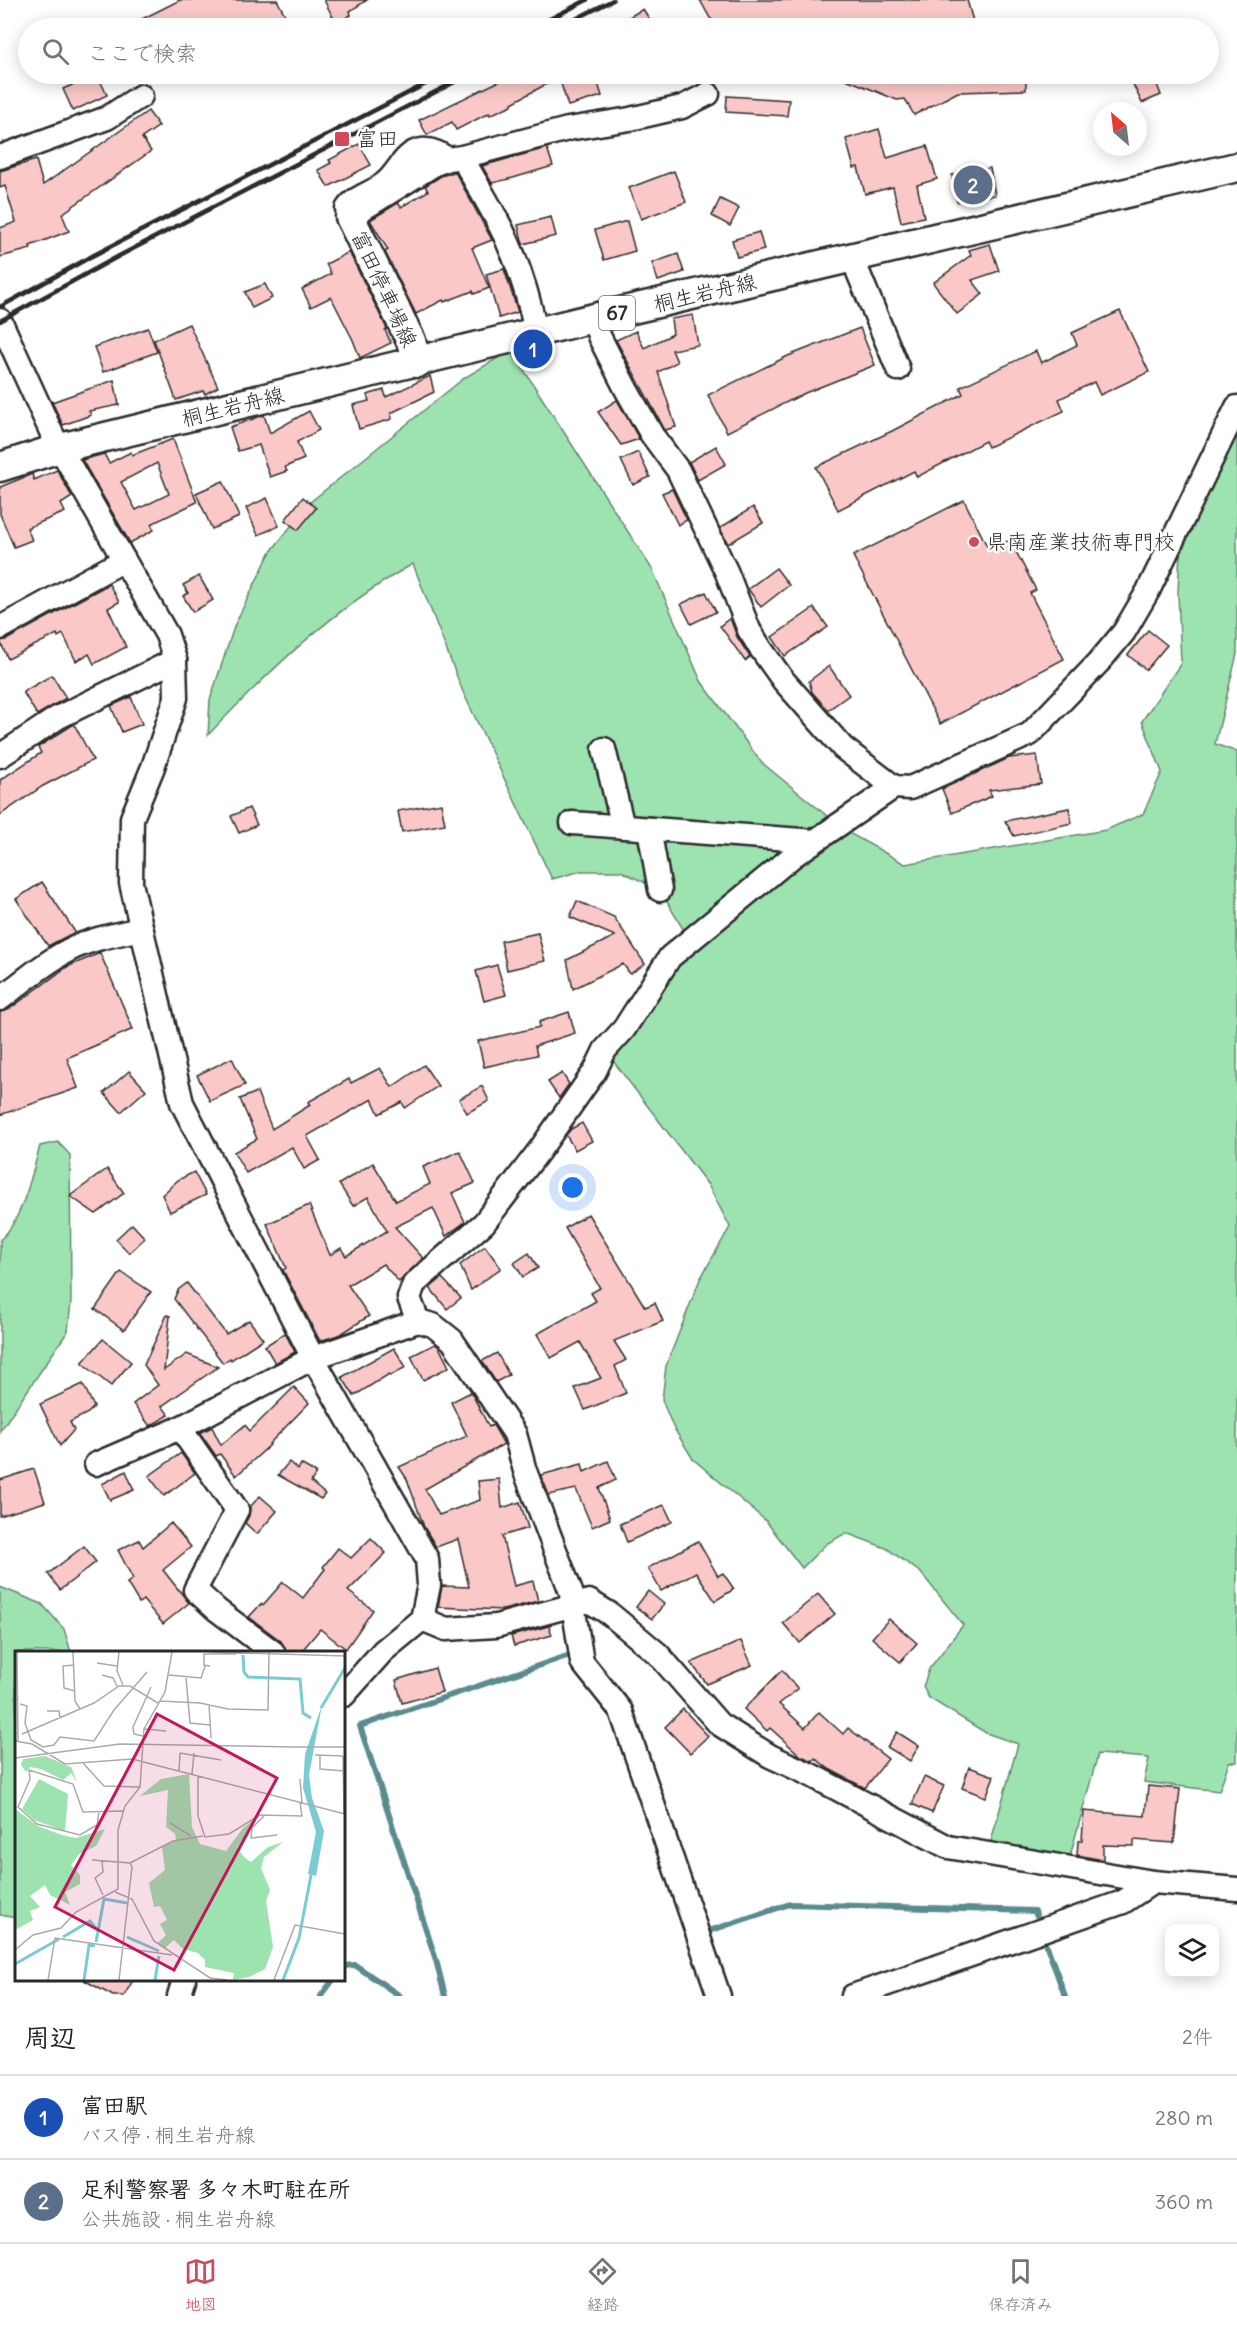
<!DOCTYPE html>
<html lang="ja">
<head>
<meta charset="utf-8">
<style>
  :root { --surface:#fff; --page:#f6f6f6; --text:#202124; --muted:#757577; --line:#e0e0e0; --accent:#d1495b }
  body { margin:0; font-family:Delius,"Klee One",sans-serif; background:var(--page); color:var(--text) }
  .controls { position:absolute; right:18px; bottom:18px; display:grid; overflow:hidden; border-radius:12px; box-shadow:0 3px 15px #0003 }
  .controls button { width:54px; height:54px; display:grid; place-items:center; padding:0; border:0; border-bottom:2px solid var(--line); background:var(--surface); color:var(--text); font:30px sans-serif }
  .compass { position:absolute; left:1093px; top:102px; width:54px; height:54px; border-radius:50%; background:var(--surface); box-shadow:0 3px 15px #0003; rotate:332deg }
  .you { position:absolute; left:573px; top:1188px; width:21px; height:21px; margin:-15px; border:4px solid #fff; border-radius:50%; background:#1a73e8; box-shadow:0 0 0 9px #1a73e833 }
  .badge { display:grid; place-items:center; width:39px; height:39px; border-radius:50%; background:var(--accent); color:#fff; font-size:20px; font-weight:700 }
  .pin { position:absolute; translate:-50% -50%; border:3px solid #fff; box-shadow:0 2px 6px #0006 }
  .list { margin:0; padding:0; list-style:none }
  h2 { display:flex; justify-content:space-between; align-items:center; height:78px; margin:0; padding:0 24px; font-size:26px }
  h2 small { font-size:20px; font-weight:400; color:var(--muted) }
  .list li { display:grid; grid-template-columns:39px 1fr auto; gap:18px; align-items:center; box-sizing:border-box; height:84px; padding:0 24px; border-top:2px solid var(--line) }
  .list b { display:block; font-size:22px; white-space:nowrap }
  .list p { margin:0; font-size:20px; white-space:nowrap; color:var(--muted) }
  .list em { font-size:20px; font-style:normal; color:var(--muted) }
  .icon { flex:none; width:33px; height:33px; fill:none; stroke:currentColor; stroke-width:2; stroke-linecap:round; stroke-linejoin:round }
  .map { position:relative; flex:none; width:1237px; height:1996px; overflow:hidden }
  .search { position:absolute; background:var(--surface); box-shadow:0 3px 15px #0003; left:18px; right:18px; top:18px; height:66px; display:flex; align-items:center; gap:15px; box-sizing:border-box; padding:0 21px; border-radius:33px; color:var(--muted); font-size:22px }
  .sheet { height:246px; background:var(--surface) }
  nav { display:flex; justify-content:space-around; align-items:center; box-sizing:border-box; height:84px; border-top:2px solid var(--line); background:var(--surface); font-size:16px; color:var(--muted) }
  nav a { display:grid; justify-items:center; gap:3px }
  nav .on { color:var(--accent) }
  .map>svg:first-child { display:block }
</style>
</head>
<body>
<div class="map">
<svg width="1237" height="1996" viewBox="0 0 1237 1996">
  <rect width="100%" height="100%" fill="#fff"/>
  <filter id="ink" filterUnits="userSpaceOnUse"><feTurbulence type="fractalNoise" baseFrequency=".0167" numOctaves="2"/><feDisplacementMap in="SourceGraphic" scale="12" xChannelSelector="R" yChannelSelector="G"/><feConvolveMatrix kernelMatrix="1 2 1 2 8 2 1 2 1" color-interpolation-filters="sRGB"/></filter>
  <g filter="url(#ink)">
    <g fill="#9de3b0" stroke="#64876e" stroke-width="1.5">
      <path d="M511 350 652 569 701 681 761 762 847 832 905 864 1106 830 1143 814 1162 772 1142 721 1181 663 1178 593 1180 550 1237 430V654L1215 744 1237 752V1762H1229L1219 1791 1144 1782 1149 1758 1098 1754 1069 1860 990 1845 1018 1744 986 1733 929 1698 923 1687 929 1669 963 1625 921 1573 886 1548 846 1533 826 1544 802 1568 766 1521 693 1459 673 1427 662 1400 666 1366 700 1279 730 1227 708 1185 610 1057 689 939 660 890 621 871H581L552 879 463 692 413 564C335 607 269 671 208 735L210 700 235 624 270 553 309 503 464 378Z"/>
      <path d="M58 1142 70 1155 71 1301 68 1331 0 1431V1240C22 1221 32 1174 40 1146Z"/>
      <polygon points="0,1587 42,1604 64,1629 71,1652 16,1652 16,1918 0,1915"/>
    </g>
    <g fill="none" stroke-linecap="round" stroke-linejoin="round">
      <g stroke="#5a8b8f" stroke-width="6">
        <polyline points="712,1930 790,1904 1035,1911 1036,1915"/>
        <polyline points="1047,1946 1065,1996"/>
        <polyline points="344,1966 355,1965 400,1996"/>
        <polyline points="321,1996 333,1980"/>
        <polyline points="445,1996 436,1960 360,1726 570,1655"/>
      </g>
    </g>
    <g fill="#fac9c7" stroke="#2b2b2b" stroke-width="1.5" fill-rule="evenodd">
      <polygon points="180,0 277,0 292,28 124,28"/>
      <polygon points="324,0 367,0 350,11 351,15 336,23"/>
      <polygon points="700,0 967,0 975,28 754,28 750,22 739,28 723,28 710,18"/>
      <polygon points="643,9 655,28 610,28"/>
      <polygon points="97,74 107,95 73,111 63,89"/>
      <polygon points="514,74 595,74 602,96 568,106 559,77 512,103 512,105 490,115 489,113 456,130 452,122 427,135 419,120"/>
      <polygon points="834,74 1026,74 1026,90 958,92 914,115 905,99 897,100"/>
      <polygon points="1128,74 1153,74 1161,95 1142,103"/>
      <polygon points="727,96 789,100 787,116 726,112"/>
      <polygon points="148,111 159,126 142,138 151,151 62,214 69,231 30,246 31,249 0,257 0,228 16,222 5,186 0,188 0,171 36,160 43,185"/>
      <polygon points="879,129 887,158 927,146 937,179 917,185 924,217 901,222 893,187 865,194 858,167 854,168 846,139"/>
      <polygon points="359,144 371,165 328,187 318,170 331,163 329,160"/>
      <polygon points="547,148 553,166 513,178 492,183 482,166"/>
      <polygon points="990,168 995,195 957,202 952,175"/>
      <polygon points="674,171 686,202 641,219 629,188"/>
      <polygon points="455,172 492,240 472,248 489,288 474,294 473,291 444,302 443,300 416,314 385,252 388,250 370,220 398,203 401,207 428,191 425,186 441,176"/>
      <polygon points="720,199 739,208 730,226 712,216"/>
      <polygon points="551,217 556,236 523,244 518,225"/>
      <polygon points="627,221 635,251 604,260 595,230"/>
      <polygon points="759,232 764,250 737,257 732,240"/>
      <polygon points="990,244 999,271 972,280 983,294 957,314 933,283 971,255 969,250"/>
      <polygon points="349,252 387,329 385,330 391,343 360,358 353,340 331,297 311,307 302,289 331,274 326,264"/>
      <polygon points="678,254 684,272 658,281 652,263"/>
      <polygon points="504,269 518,312 499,318 486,274"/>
      <polygon points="265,284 272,298 252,308 245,292"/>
      <polygon points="1120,311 1149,372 1100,395 1094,382 1059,399 1064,411 988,447 985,441 917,477 914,471 838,510 816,467 892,431 963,394 960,387 1036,351 1041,363 1077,345 1072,333"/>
      <polygon points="693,315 698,345 672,350 677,362 658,372 676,427 665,430 616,340 636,331 644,348 673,334 671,319"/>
      <polygon points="189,324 218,387 205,394 203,391 176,400 154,340"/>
      <polygon points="148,328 157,352 103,372 94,347"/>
      <polygon points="860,328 875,365 805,393 727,432 708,395 788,356"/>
      <polygon points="430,376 434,392 391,413 392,419 359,429 353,405 369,401 367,395 384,390 386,397"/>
      <polygon points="114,380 119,405 89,411 91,415 63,425 52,402"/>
      <polygon points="617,400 639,439 621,445 598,412"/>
      <polygon points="309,411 319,430 297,442 304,459 285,467 287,471 270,477 259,445 238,451 230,427 264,415 270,433"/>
      <path d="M173 439 197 502 151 524 154 530 130 543 82 460 104 454 109 463 131 452 132 455ZM157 463 169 494 136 510 121 482Z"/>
      <polygon points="716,446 726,464 698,480 689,462"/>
      <polygon points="638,452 650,477 633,485 621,460"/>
      <polygon points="57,470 72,497 61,504 65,512 27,528 32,540 14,547 0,514 0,487 32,474 34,480"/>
      <polygon points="223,481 239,517 212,529 196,493"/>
      <polygon points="672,489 687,520 678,525 662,493"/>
      <polygon points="303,497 316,508 298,530 285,520"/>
      <polygon points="267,498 279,526 258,535 246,508"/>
      <polygon points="964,500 989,550 1010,540 1036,590 1030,593 1064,659 940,724 853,556"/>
      <polygon points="753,507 763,523 728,544 720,528"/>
      <polygon points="776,568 789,585 761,607 748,589"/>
      <polygon points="199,576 213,600 193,612 183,596 188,593 183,585"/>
      <polygon points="109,584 119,602 108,608 126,647 94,664 89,654 76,661 63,634 58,637 57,634 8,659 0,641 6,640"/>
      <polygon points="706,592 716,612 691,624 681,604"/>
      <polygon points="814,608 828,627 785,656 772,637"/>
      <polygon points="730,618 737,637 750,657 745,661 720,626"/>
      <polygon points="1148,630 1167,645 1146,670 1128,655"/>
      <polygon points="829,666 849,695 828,710 812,692 809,681"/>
      <polygon points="52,675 66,698 37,715 23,692"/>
      <polygon points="131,697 142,724 122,732 111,706"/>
      <polygon points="74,724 93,760 43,786 0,815 0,780 41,753 38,747"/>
      <polygon points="1037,755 1041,784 989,790 992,796 952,813 942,789 1009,758"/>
      <polygon points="441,803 445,824 402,832 398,811"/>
      <polygon points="249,808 257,825 239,833 231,816"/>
      <polygon points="1069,808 1072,823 1014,836 1005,821"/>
      <polygon points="42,882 75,932 48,946 16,899"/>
      <polygon points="577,901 614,917 645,964 630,974 623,964 573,989 567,960 615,936 570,917"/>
      <polygon points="538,933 545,961 507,970 501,941"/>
      <polygon points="100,953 133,1029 67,1058 78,1088 0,1115 0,1012 8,1010 67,967"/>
      <polygon points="497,965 506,995 484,1001 476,971"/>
      <polygon points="569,1012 575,1033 535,1046 537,1055 484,1067 478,1041 540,1027 539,1022"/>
      <polygon points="232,1058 245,1085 210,1101 197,1075"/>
      <polygon points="424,1065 438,1086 405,1108 402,1102 379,1114 372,1099 307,1136 320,1160 304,1169 292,1147 246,1173 234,1152 257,1139 240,1099 257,1092 272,1129 310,1105 308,1102 349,1079 351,1083 380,1068 392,1087"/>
      <polygon points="129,1071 146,1090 121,1112 104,1093"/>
      <polygon points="562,1073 569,1084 559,1098 548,1082"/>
      <polygon points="482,1086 489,1101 467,1113 459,1099"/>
      <polygon points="582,1123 592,1141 575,1150 566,1135 571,1129"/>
      <polygon points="460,1151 475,1183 452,1193 465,1222 446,1236 433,1208 395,1227 423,1258 399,1282 383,1264 348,1285 369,1316 341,1334 320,1341 283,1270 286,1268 267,1224 309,1205 330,1255 341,1248 346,1256 387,1231 368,1197 353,1206 339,1184 373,1163 396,1201 430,1184 423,1167"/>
      <polygon points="107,1169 124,1193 96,1214 70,1196"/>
      <polygon points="194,1172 206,1195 170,1212 162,1195 178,1180"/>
      <polygon points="588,1214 645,1307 655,1303 663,1321 614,1341 626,1360 615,1366 626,1393 585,1410 575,1388 601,1378 580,1342 551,1358 537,1334 596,1301 591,1293 600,1288 565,1228"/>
      <polygon points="132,1224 145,1238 129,1253 116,1239"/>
      <polygon points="485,1246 501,1268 471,1290 460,1265"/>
      <polygon points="529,1253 538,1268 523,1277 514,1263"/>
      <polygon points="121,1272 151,1292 124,1330 95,1309"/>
      <polygon points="442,1278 461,1298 447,1309 430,1288"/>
      <polygon points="187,1283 226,1334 249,1320 263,1339 231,1360 230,1358 223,1363 174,1299 178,1290"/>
      <polygon points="167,1315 170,1316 164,1370 187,1354 218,1367 162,1406 169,1415 150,1426 133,1404 158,1385 144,1365"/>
      <polygon points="285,1333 295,1352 275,1363 265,1346"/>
      <polygon points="103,1339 131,1362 111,1386 82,1363"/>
      <polygon points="435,1344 439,1347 449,1367 423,1380 411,1356"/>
      <polygon points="394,1348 406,1367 390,1376 389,1374 354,1396 342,1377"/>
      <polygon points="497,1353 509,1375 496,1382 482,1361"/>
      <polygon points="83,1384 94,1407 88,1413 70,1422 74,1430 60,1446 40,1404"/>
      <polygon points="294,1387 309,1403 269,1444 270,1445 236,1476 220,1454 216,1456 200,1433 212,1427 221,1445 245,1425 250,1431"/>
      <polygon points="471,1392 489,1427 493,1425 504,1444 425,1489 439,1515 480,1500 478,1481 499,1479 502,1508 520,1502 528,1528 502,1536 514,1586 533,1581 538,1601 503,1610 438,1607 442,1586 469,1587 458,1539 436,1547 424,1527 407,1479 399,1467 467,1436 451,1402"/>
      <polygon points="181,1453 195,1473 164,1496 149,1476"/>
      <polygon points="608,1461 616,1480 599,1488 610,1519 592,1527 576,1489 549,1495 541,1475 582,1464 584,1472"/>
      <polygon points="289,1462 298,1470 301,1464 316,1473 311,1482 325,1494 321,1499 278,1475"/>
      <polygon points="34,1469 45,1502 0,1516 0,1480"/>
      <polygon points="126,1471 134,1490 110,1500 102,1484"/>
      <polygon points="260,1496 277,1511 257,1534 245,1523 249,1516 250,1507"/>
      <polygon points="664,1505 672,1522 627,1542 620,1524"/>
      <polygon points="171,1523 191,1547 163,1570 189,1603 163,1624 143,1600 139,1603 127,1583 133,1579 118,1550 139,1540 143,1547"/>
      <polygon points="371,1538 386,1553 348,1591 373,1610 346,1649 320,1629 300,1653 286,1653 281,1641 249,1617 261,1604 263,1605 283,1582 303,1598 325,1569 323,1567 338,1548 351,1558"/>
      <polygon points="698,1541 718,1576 723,1573 734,1589 715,1601 696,1572 661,1591 648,1568"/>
      <polygon points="84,1546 96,1562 60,1590 48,1574"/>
      <polygon points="648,1591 664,1604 652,1619 636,1607"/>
      <polygon points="818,1594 835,1614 800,1643 783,1623"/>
      <polygon points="889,1619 917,1643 900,1662 872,1638"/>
      <polygon points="549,1626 552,1635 514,1646 511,1636"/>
      <polygon points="741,1641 752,1665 707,1684 691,1663"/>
      <polygon points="435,1668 442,1692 402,1703 396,1680"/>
      <polygon points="782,1670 798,1689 779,1704 805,1728 819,1712 843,1734 848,1728 888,1759 865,1788 829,1769 815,1758 813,1761 801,1756 770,1728 767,1731 744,1709"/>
      <polygon points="683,1709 708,1736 690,1753 665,1727"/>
      <polygon points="897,1732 919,1746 910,1761 887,1747"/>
      <polygon points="969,1767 994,1776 986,1797 962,1788"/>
      <polygon points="924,1777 944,1786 932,1813 912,1804"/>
      <polygon points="1148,1786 1180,1789 1174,1843 1134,1840 1134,1846 1103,1845 1103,1860 1077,1855 1078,1841 1082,1840 1084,1811 1145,1816"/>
      <polygon points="84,1980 133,1980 124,1996 113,1996"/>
    </g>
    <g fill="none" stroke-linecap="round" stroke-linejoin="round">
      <defs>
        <g id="minor">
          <polyline points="0,157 107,118 141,96"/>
          <path d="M462 157C473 178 485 197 496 218 515 253 528 293 536 332"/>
          <path d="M448 159C440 154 432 149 422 150 404 152 398 173 385 183 373 193 355 196 347 209L350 217 435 164 448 159 462 157 568 129 630 119 682 107 708 94"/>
          <polyline points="857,258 858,272 898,369"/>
          <polyline points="594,318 599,336 626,389 652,435 678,470 727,573 749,630 761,649 783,680 843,748 894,787 910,788 1030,734 1099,662 1124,632 1148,591 1237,407"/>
          <polyline points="0,320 53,436 167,635 175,660 176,698 153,767 132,818 131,883 182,1103 313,1358 427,1559 429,1585 422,1619 383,1651 344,1695"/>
          <polyline points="0,628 124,560"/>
          <polyline points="604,749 623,827"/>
          <polyline points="0,756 57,718 175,660"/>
          <polyline points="572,823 815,841"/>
          <polyline points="649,829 660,890"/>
          <path d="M0 999C22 982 44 963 69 950 90 939 118 934 141 929"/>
          <polyline points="418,1321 409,1298 414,1284 484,1223 539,1151 595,1071 605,1050 624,1029 670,957 793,856 894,787"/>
          <polyline points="180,1428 237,1510 195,1590 217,1610 273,1652"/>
          <polyline points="96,1464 180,1428 313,1358 418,1321 433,1325 452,1340 515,1434 525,1471 571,1592 582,1662 621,1711 719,1996"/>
          <polyline points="422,1619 446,1629 496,1626 589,1601 610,1614 658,1654 719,1724 770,1756 809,1774 948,1847 1153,1882 1237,1889"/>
          <polyline points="179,1996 184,1980"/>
          <polyline points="853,1996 1123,1902 1153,1882"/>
        </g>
        <g id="major">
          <polyline points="350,217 411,341 417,363"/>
          <polyline points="0,467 60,448 594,318 1237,167"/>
        </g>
      </defs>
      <use href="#minor" stroke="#2b2b2b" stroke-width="27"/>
      <use href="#major" stroke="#2b2b2b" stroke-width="33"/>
      <use href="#minor" stroke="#fff" stroke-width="22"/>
      <use href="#major" stroke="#fff" stroke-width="28"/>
      <g stroke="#2b2b2b" stroke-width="4.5">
        <polyline points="532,28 587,0"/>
        <polyline points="558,28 613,0"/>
        <polyline points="0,307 94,255 445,74"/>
        <polyline points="0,321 119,256 470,74"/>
      </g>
    </g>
  </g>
  <g fill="#d1495b" stroke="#fff" stroke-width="2">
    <rect x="334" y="131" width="16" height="16" rx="3"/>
    <circle cx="974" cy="542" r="6"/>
  </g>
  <g text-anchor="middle" stroke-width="5" stroke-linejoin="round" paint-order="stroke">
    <rect fill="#fff" stroke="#6b6b6b" stroke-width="1.5" x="599" y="296" width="36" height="34" rx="4.5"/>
    <g font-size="20" font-weight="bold" fill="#2b2b2b">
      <text x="617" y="320">67</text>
    </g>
    <g font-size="21" fill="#2b2b2b" stroke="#fff" text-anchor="start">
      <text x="356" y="146">富田</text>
      <text x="986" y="549">県南産業技術専門校</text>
    </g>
    <g font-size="21" fill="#2b2b2b" stroke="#fff">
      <text transform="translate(384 289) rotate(65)" y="7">富田停車場線</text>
      <text transform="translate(705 293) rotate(-13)" y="7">桐生岩舟線</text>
      <text transform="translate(233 407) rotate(-14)" y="7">桐生岩舟線</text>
    </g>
  </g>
  <g transform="translate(15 1651)">
    <rect width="330" height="330" fill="#fff"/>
    <path d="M30 105 56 116 62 131 56 122 48 129 26 118 15 116 11 121 6 114 8 108ZM174 123 177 176 185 193 211 200 228 177 242 166 222 197 230 207 236 211 253 196 268 191 249 206 246 217 255 239 251 250 258 296 250 318 234 326 218 329 219 322 190 316V309L183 302 168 298 159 289 150 297 143 292 151 284 145 273 152 269 145 255 139 256 134 232 150 219 147 196 161 189 160 183 151 176 153 139 125 145 146 128ZM24 128 53 143 50 180 19 169 7 158ZM0 158 23 175 47 184 61 187 90 178 81 195 64 203 56 214 65 224V233L50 241 55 254 35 244 30 234 15 245 25 256 15 260 18 269 0 279Z" fill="#9de3b0"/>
    <path d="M307 54 294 124 297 147 309 180 301 225 293 223 301 181 288 137 290 103Z" fill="#7acbd2"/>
    <path fill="none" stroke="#7acbd2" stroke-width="3" d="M228 4 229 21 233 26 285 28 288 62 296 67M306 57 330 17M48 286 75 270 83 280M112 286 144 300M81 291 89 248 112 252M0 313 44 288M69 329 74 294 80 295M140 329 144 305M268 329 284 287 297 219"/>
    <path fill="none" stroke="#aaa" stroke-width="1.5" d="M2 1 3 90M58 1 60 50 65 58M104 1 102 20 108 34M194 1 330 5M82 12 102 15M59 14 48 15 49 37 60 40M195 15 189 14V3H221M87 24 98 27 102 35M154 24 186 27 190 15M171 27 175 72 195 74M145 50 185 52 213 58 253 59 254 1M5 53 12 55 10 72 16 89 28 96 39 94 45 86 79 90 99 59 132 21M194 53 196 87M32 60H44L45 67M129 78 151 80M7 83 79 52 104 35H115L143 52M128 85 119 83 118 76 136 36M0 90 17 93 50 113 117 108 330 163M270 96H330M165 102 206 109M300 104 328 105M305 104V118L329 120M328 105 329 163M0 107 105 93 279 96M68 112 89 135 125 136M164 120 165 102M177 123 179 102M183 125V165L190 186 214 183 245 164 287 165 285 151M285 128 287 152M84 161 82 174 65 184 22 173 3 156 15 128 14 119 58 133 68 161 108 160M249 165 237 177 236 187 262 184M155 172 176 185M77 209 115 212 117 216 104 329M87 210 88 221 80 227 88 244M115 212 158 190 188 185M100 241 117 248 139 290 195 327 212 329M40 287 157 304M0 299 18 284 46 277 61 261 103 238V179L110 155 125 136 129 78 150 41 157 1M33 329 40 287M259 329 280 274 330 283"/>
    <path fill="#c2185b" fill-opacity="0.15" stroke="#c2185b" stroke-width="3" d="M142 63 262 127 159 319 40 256Z"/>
    <rect width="330" height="330" fill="none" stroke="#2b2b2b" stroke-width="3"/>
  </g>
</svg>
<div class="controls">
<button><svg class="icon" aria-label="layers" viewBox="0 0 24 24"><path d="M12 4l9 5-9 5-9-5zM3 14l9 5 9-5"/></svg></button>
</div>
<svg class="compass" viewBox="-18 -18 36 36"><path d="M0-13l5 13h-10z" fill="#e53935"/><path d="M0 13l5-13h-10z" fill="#757577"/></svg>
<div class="you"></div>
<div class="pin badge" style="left:533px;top:349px;background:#1a4fb4">1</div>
<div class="pin badge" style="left:973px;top:185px;background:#5c6f8a">2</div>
<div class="search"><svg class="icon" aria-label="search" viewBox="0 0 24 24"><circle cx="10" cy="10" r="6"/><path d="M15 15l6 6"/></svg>ここで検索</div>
</div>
<section class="sheet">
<h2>周辺<small>2件</small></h2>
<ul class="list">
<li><span class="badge" style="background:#1a4fb4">1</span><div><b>富田駅</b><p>バス停 · 桐生岩舟線</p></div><em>280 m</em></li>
<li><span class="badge" style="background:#5c6f8a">2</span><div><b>足利警察署 多々木町駐在所</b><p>公共施設 · 桐生岩舟線</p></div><em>360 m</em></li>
</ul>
</section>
<nav>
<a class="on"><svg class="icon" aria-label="map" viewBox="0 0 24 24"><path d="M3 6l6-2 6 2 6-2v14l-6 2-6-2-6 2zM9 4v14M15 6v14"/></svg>地図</a>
<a><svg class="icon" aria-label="directions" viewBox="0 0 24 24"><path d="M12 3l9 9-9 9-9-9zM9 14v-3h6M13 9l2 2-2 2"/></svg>経路</a>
<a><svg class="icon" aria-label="saved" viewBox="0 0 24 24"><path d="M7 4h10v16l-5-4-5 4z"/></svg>保存済み</a>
</nav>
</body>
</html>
